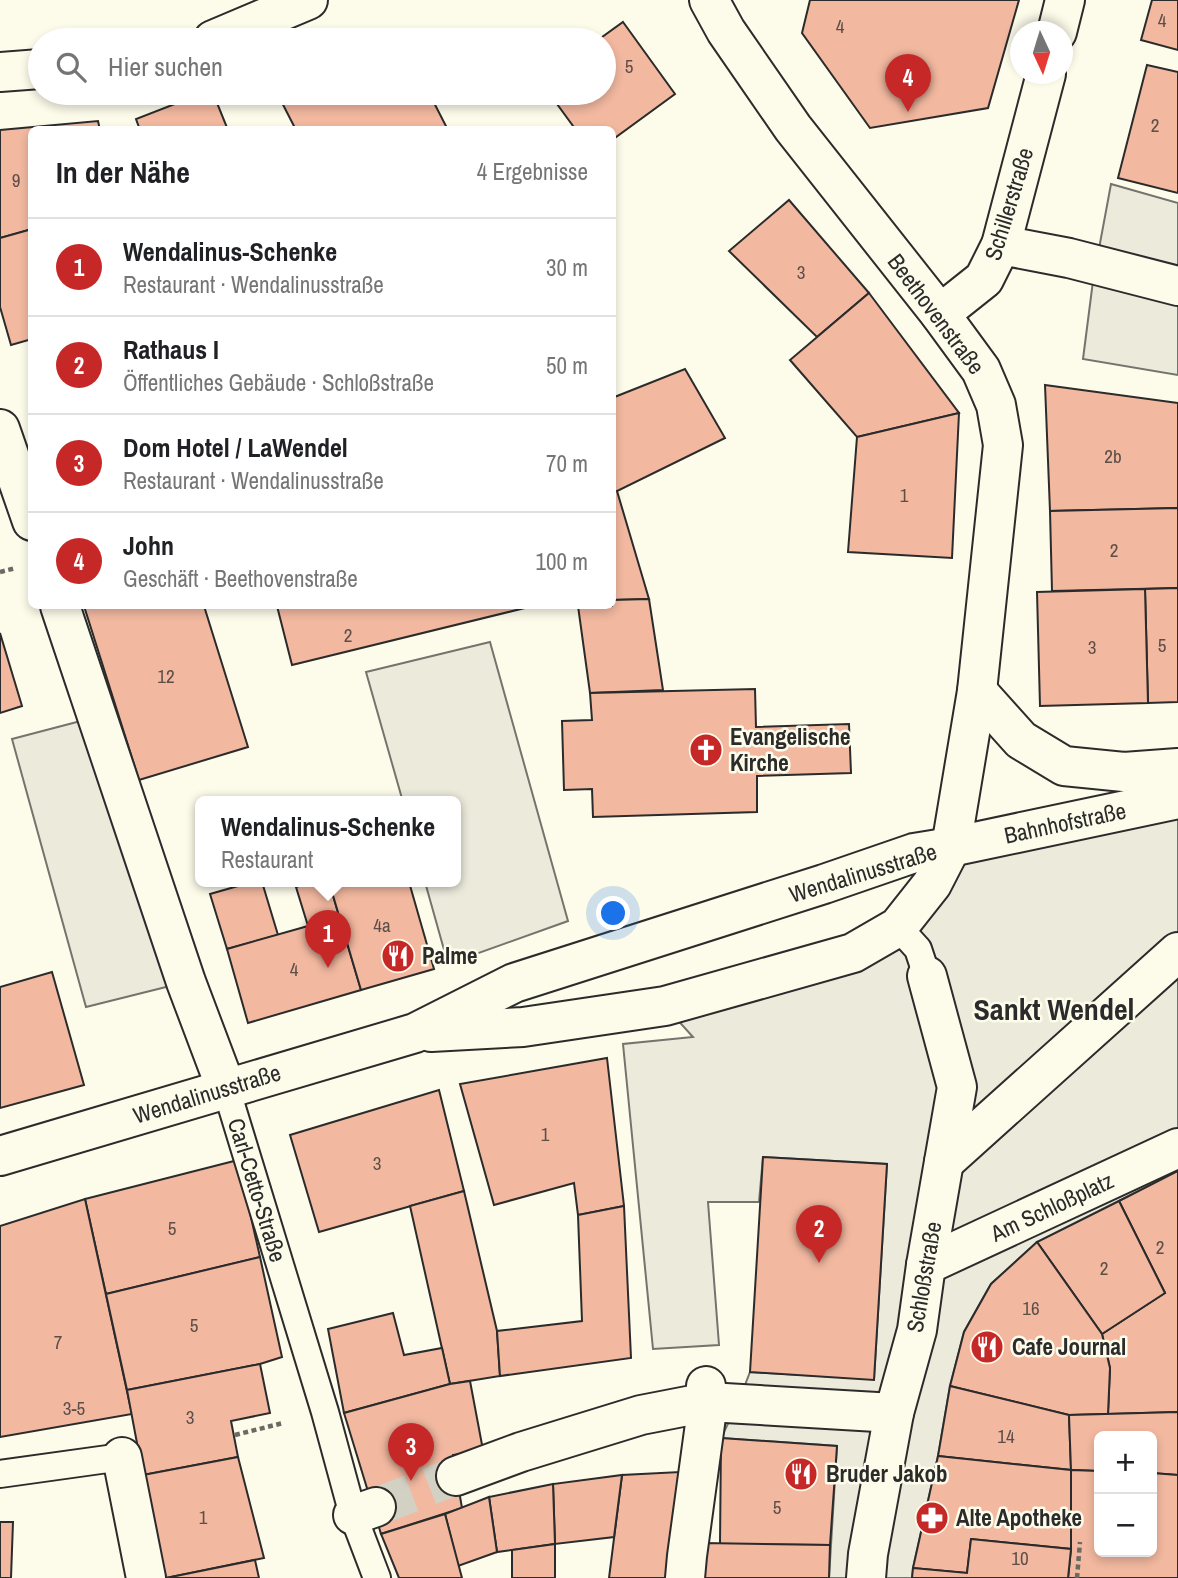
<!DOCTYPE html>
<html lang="de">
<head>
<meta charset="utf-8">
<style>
  :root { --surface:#fff; --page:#f6f6f6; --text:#202124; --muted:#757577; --line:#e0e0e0; --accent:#c62828 }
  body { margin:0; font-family:"Archivo Narrow",sans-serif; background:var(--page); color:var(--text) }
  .controls { position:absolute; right:21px; bottom:21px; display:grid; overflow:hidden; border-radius:10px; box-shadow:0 4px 10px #0003 }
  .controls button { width:63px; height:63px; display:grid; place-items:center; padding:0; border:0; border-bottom:2px solid var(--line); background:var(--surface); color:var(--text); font:35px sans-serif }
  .compass { position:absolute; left:1010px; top:21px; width:63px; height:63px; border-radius:50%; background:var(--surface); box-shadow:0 4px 10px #0003; rotate:176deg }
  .you { position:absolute; left:614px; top:914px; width:24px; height:24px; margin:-18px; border:5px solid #fff; border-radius:50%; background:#1a73e8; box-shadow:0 0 0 10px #1a73e833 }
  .badge { display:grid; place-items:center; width:46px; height:46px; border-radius:50%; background:var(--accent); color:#fff; font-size:23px; font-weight:700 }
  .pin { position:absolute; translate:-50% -58px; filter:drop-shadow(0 2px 4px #0008) }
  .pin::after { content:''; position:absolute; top:37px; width:24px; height:21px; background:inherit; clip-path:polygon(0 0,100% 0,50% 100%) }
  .popup { position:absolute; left:195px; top:796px; width:266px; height:91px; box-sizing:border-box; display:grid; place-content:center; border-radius:10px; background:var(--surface); filter:drop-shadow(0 2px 5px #0005); font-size:23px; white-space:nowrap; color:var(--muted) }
  .popup b { font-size:26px; color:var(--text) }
  .popup::after { content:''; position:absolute; left:50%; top:100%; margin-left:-14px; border:14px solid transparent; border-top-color:var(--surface) }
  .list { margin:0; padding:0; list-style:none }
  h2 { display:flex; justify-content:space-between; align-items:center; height:91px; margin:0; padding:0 28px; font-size:30px }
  h2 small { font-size:23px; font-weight:400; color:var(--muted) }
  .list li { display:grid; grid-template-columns:46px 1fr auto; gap:21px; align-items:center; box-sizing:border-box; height:98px; padding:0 28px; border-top:2px solid var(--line) }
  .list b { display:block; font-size:26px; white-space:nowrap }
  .list p { margin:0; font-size:23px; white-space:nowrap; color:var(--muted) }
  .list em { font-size:23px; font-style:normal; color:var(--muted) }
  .icon { flex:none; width:38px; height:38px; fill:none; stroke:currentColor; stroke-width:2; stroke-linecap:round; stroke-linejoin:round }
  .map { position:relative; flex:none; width:1178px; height:1578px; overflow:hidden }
  .search { position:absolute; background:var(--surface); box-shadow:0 4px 10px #0003; left:28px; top:28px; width:588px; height:77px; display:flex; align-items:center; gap:18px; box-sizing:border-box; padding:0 24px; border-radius:38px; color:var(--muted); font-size:26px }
  .panel { position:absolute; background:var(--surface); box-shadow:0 4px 10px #0003; left:28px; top:126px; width:588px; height:483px; border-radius:10px }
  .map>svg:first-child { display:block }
</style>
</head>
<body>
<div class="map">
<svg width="1178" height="1578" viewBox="0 0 1178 1578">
  <rect width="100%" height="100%" fill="#fdfbea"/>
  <g fill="#eceadb" stroke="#74746e" stroke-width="2">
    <polygon points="1111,184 1178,203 1178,375 1083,359 1093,281"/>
    <polygon points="490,642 568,921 448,964 425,882 456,882 456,802 403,802 366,672"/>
    <polygon points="96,717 186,982 86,1007 12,739"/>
    <polygon points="1178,799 1178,1171 1037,1242 991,1284 964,1332 950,1386 938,1456 913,1568 912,1578 829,1578 837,1446 721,1438 738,1403 750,1372 874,1379 887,1164 763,1157 759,1202 708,1202 719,1345 653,1349 623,1044 693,1037 665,1006 853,953 951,847"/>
  </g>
  <g fill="#f2b8a0" stroke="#2b2b2b" stroke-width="2">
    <polygon points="810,0 1019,0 988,108 870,128 802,33"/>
    <polygon points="1152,0 1178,0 1178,50 1141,40"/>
    <polygon points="623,22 675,94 612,140 612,130 576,130 549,93 604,93 604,40 598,40"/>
    <polygon points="1147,65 1178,72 1178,193 1118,178"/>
    <polygon points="203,93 213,93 228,130 140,130 136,119"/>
    <polygon points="277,93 398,93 402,101 418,93 429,93 448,130 296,130"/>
    <polygon points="98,121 100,130 32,130 32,229 0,238 0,130"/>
    <polygon points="789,200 869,293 817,337 729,251"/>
    <polygon points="32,229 32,339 11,345 0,307 0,238"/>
    <polygon points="869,293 959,413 857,437 790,360"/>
    <polygon points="685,369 725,438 617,491 649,599 612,600 612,398"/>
    <polygon points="1045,385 1178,403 1178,508 1050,511"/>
    <polygon points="959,413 952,558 848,552 857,437"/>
    <polygon points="1178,508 1178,588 1052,591 1050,511"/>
    <polygon points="1178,588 1178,702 1148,703 1145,589"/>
    <polygon points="1145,589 1148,703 1040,706 1037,592"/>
    <polygon points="649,599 663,690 590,693 578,606 612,606 612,600"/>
    <polygon points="84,606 204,606 248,747 139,780"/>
    <polygon points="277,606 533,606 292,665"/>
    <polygon points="0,633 22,706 0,713"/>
    <polygon points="755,689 756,727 849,724 851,773 757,776 757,812 593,817 592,789 564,790 562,721 592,720 590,693"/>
    <polygon points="252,882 262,882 278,935 227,949 210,894"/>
    <polygon points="310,882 329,882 361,990 248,1023 227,949 308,926 296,887"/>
    <polygon points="329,882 409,882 434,969 361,990"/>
    <polygon points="52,972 84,1085 0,1108 0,987"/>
    <polygon points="607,1058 624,1206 578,1215 574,1183 494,1205 460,1084"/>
    <polygon points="439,1090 464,1191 319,1232 290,1135"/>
    <polygon points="763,1157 887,1164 874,1380 750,1372"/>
    <polygon points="238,1160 260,1257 106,1294 85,1199"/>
    <polygon points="1178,1171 1178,1412 1108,1414 1110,1368 1102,1334 1165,1293 1119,1201"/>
    <polygon points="464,1191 497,1331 500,1376 450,1384 410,1206"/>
    <polygon points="85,1199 132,1414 0,1437 0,1226"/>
    <polygon points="1119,1201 1165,1293 1102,1334 1037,1242"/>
    <polygon points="624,1206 631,1358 500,1376 497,1331 582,1321 578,1215"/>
    <polygon points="1037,1242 1102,1334 1110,1368 1108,1414 1069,1415 950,1386 964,1332 991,1284"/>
    <polygon points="260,1257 282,1357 260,1364 127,1390 106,1294"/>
    <polygon points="393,1313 404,1355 442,1348 450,1384 344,1413 328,1329"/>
    <polygon points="260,1364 270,1413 231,1421 238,1457 143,1475 127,1390"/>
    <polygon points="470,1381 483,1450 453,1455 462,1508 381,1534 344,1413 450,1384"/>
    <polygon points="950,1386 1069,1415 1071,1470 938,1456"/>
    <polygon points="1178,1412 1178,1475 1152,1473 1152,1436 1099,1436 1099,1471 1071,1470 1069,1415"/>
    <polygon points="721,1438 837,1446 830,1545 720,1544"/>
    <polygon points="938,1456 1071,1470 1071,1549 971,1539 967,1573 913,1568"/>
    <polygon points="238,1457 264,1558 166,1578 143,1475"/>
    <polygon points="1071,1470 1099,1471 1099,1552 1152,1552 1152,1473 1178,1475 1178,1578 1068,1578 1071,1549"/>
    <polygon points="680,1472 666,1578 609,1578 622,1475"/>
    <polygon points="622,1475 614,1537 555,1544 553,1484"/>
    <polygon points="553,1484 555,1544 497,1552 489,1497"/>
    <polygon points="489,1497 497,1552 458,1566 445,1514"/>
    <polygon points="445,1514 462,1578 399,1578 381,1534"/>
    <polygon points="0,1522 13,1522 11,1578 0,1578"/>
    <polygon points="971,1539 1071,1549 1068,1578 912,1578 913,1568 967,1573"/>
    <polygon points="703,1543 830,1545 829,1578 703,1578"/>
    <polygon points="555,1544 555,1578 512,1578 512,1550"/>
    <polygon points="255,1560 259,1578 166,1578"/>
  </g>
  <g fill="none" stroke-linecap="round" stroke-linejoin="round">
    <polyline stroke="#d3d1c4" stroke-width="38" stroke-dasharray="38 19" stroke-linecap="butt" points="376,1507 456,1476"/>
    <defs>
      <g id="service">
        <polyline points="898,927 918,949 927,976"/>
        <polyline points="226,1088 325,1412 353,1515 377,1578"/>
        <polyline points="0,1474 122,1457"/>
      </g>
      <g id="pedestrian">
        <polyline points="944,1162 1178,952"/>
        <polyline points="926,1265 1178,1148"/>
        <polyline points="122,1457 146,1578"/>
        <polyline points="456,1476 521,1452 641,1415 708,1402 894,1413"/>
        <polyline points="353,1515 376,1507"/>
        <polyline points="685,1578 687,1556 708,1402 706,1386"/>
        <polyline points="866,1578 868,1554 894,1413 917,1330 926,1265 957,1087 927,976"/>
      </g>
      <g id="minor">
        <polyline points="709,0 726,31 793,128 940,314 981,370 996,405 1003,445 977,691 951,847"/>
        <polyline points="1057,32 1065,0"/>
        <polyline points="213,40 308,0"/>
        <polyline points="0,72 40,69"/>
        <polyline points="1001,245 1069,258 1178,286"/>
        <polyline points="940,314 984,279 1001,245 1046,74"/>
        <polyline points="0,429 32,521"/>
        <polyline points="60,606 186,982 226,1088"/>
        <polyline points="977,691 1021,740 1064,766 1124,772 1178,768"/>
      </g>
      <g id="secondary">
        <polyline points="431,1032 523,1027 665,1006 853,953 898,927 932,884 951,847"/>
        <polyline points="0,1156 415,1033 514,983 824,884 914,853 951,847 1178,799"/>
      </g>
    </defs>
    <use href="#service" stroke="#2b2b2b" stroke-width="30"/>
    <use href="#pedestrian" stroke="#2b2b2b" stroke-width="42"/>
    <use href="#minor" stroke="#2b2b2b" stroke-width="42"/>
    <use href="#secondary" stroke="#2b2b2b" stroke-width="42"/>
    <g stroke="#6a6964" stroke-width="4.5" stroke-dasharray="5 3.5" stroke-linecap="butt">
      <polyline points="0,572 16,568"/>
      <polyline points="235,1435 283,1423"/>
      <polyline points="1077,1578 1080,1542"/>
    </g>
    <use href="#service" stroke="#fdfbea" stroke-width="26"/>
    <use href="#pedestrian" stroke="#fdfbea" stroke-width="38"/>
    <use href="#minor" stroke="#fdfbea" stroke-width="38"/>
    <use href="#secondary" stroke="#fdfbea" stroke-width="38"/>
  </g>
  <defs>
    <symbol id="church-disc" viewBox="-11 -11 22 22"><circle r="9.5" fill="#c62828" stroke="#fdfbea"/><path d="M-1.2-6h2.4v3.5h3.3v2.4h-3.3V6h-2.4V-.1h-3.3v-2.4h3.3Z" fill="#fff"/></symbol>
    <symbol id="restaurant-disc" viewBox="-11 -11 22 22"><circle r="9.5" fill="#c62828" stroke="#fdfbea"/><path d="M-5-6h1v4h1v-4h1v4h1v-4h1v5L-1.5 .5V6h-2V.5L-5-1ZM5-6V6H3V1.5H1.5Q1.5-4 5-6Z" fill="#fff"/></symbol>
    <symbol id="pharmacy-disc" viewBox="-11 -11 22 22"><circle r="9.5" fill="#c62828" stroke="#fdfbea"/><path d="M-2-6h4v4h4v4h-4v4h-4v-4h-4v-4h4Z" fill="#fff"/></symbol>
  </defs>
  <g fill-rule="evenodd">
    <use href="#church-disc" x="687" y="731" width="38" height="38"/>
    <use href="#restaurant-disc" x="379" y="937" width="38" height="38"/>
    <use href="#restaurant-disc" x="968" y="1328" width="38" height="38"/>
    <use href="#restaurant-disc" x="782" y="1455" width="38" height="38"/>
    <use href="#pharmacy-disc" x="913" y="1499" width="38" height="38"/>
  </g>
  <g text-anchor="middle" stroke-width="5" stroke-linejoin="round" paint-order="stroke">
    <g font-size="19" fill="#5d4e48">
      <text x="1162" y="27">4</text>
      <text x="840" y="33">4</text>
      <text x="629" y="73">5</text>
      <text x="1155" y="132">2</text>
      <text x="16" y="187">9</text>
      <text x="801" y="279">3</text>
      <text x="1113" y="463">2b</text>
      <text x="904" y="502">1</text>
      <text x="1114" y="557">2</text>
      <text x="348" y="642">2</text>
      <text x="1162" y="652">5</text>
      <text x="1092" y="654">3</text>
      <text x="166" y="683">12</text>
      <text x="382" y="932">4a</text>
      <text x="294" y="976">4</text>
      <text x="545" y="1141">1</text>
      <text x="377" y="1170">3</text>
      <text x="172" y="1235">5</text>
      <text x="1160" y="1254">2</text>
      <text x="1104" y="1275">2</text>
      <text x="1031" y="1315">16</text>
      <text x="194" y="1332">5</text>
      <text x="58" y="1349">7</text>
      <text x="74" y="1415">3-5</text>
      <text x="190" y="1424">3</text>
      <text x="1006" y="1443">14</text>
      <text x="777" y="1514">5</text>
      <text x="203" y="1524">1</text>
      <text x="1020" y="1565">10</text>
    </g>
    <g font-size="23" fill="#2b2b2b" stroke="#fdfbea">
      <text transform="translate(1009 204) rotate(-73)" y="8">Schillerstraße</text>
      <text transform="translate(936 314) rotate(53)" y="8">Beethovenstraße</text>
      <text transform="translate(1065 823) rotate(-12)" y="8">Bahnhofstraße</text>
      <text transform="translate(863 873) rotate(-17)" y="8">Wendalinusstraße</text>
      <text transform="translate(207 1094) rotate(-17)" y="8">Wendalinusstraße</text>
      <text transform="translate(257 1190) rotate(73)" y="8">Carl-Cetto-Straße</text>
      <text transform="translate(1052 1207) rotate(-25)" y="8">Am Schloßplatz</text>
      <text transform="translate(924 1277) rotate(-80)" y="8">Schloßstraße</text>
    </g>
    <g font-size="23" font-weight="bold" fill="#2b2b2b" stroke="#fdfbea" text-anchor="start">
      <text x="730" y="745">Evangelische<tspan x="730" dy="26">Kirche</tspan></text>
      <text x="422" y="964">Palme</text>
      <text x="1012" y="1355">Cafe Journal</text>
      <text x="826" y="1482">Bruder Jakob</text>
      <text x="956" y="1526">Alte Apotheke</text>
    </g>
    <g font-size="30" font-weight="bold" fill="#2b2b2b" stroke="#fdfbea">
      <text x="1054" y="1020">Sankt Wendel</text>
    </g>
  </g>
</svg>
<div class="controls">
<button>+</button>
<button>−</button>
</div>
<svg class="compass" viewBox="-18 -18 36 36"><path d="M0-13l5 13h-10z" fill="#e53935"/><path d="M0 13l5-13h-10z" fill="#757577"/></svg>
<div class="you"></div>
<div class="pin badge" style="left:328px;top:968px">1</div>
<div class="popup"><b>Wendalinus-Schenke</b>Restaurant</div>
<div class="pin badge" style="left:819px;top:1263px">2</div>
<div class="pin badge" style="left:411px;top:1481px">3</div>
<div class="pin badge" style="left:908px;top:112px">4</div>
<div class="search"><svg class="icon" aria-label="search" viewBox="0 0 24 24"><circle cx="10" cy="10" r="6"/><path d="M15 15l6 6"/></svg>Hier suchen</div>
<section class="panel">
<h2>In der Nähe<small>4 Ergebnisse</small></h2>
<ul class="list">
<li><span class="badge">1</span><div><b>Wendalinus-Schenke</b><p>Restaurant · Wendalinusstraße</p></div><em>30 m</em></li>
<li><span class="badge">2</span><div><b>Rathaus I</b><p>Öffentliches Gebäude · Schloßstraße</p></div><em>50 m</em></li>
<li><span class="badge">3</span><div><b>Dom Hotel / LaWendel</b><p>Restaurant · Wendalinusstraße</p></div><em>70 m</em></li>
<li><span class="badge">4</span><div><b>John</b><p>Geschäft · Beethovenstraße</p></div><em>100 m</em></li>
</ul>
</section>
</div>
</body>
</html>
